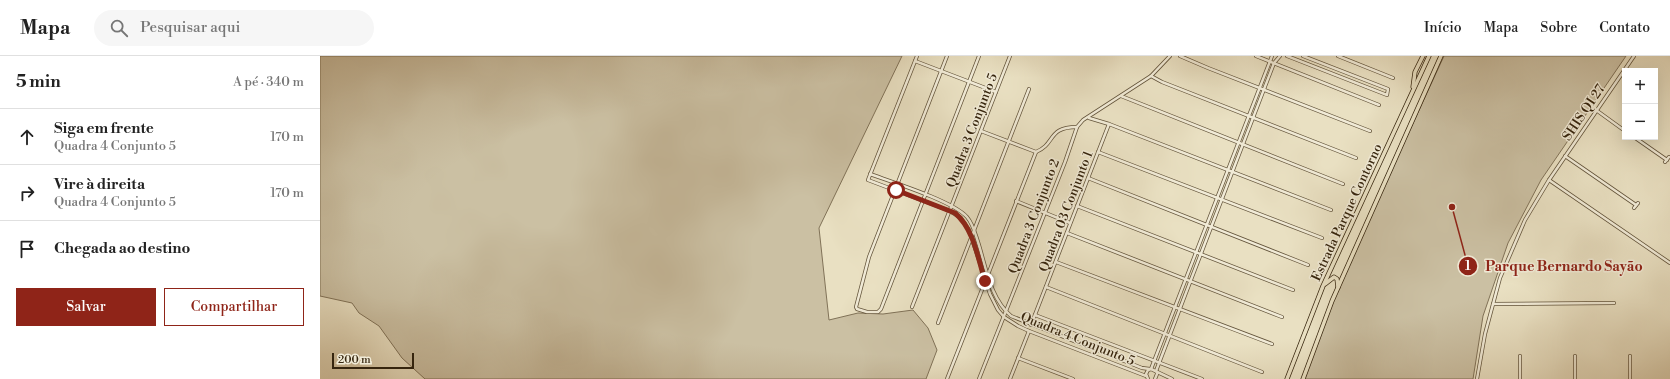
<!DOCTYPE html>
<html lang="pt">
<head>
<meta charset="utf-8">
<style>
  :root { --surface:#fff; --page:#f6f6f6; --text:#222; --muted:#767676; --line:#e0e0e0; --accent:#8f2418 }
  body { margin:0; font-family:"Libre Bodoni",serif; background:var(--page); color:var(--text) }
  .controls { position:absolute; right:12px; top:12px; display:grid; overflow:hidden; border-radius:0px; box-shadow:0 4px 16px #0002 }
  .controls button { width:36px; height:36px; display:grid; place-items:center; padding:0; border:0; border-bottom:1px solid var(--line); background:var(--surface); color:var(--text); font:20px sans-serif }
  .scale { position:absolute; left:12px; bottom:10px; width:82px; box-sizing:border-box; padding-left:4px; border:2px solid #36250e; border-top:0; font-size:11px; line-height:14px; white-space:nowrap; color:#36250e; -webkit-text-stroke:3px #f1ebd7; paint-order:stroke }
  .stop { position:absolute; width:12px; height:12px; margin:-9px; border:3px solid #8f2418; border-radius:50%; background:#fff }
  .stop.end { background:#8f2418; border-color:#fff; box-shadow:0 1px 4px #0008 }
  .list { margin:0; padding:0; list-style:none }
  h2 { display:flex; justify-content:space-between; align-items:center; height:52px; margin:0; padding:0 16px; font-size:17px }
  h2 small { font-size:13px; font-weight:400; color:var(--muted) }
  .list li { display:grid; grid-template-columns:26px 1fr auto; gap:12px; align-items:center; box-sizing:border-box; height:56px; padding:0 16px; border-top:1px solid var(--line) }
  .list b { display:block; font-size:15px; white-space:nowrap }
  .list p { margin:0; font-size:13px; white-space:nowrap; color:var(--muted) }
  .list em { font-size:13px; font-style:normal; color:var(--muted) }
  .actions { display:flex; gap:8px; padding:12px 16px }
  .actions a { flex:1; padding:9px 0; border:1px solid var(--accent); border-radius:0px; text-align:center; font-size:14px; color:var(--accent) }
  .actions .main { background:var(--accent); color:#fff }
  .icon { flex:none; width:22px; height:22px; fill:none; stroke:currentColor; stroke-width:2; stroke-linecap:round; stroke-linejoin:round }
  .map { position:relative; flex:none; width:1350px; height:323px; overflow:hidden }
  header { display:flex; align-items:center; gap:24px; box-sizing:border-box; height:56px; padding:0 20px; background:var(--surface); border-bottom:1px solid var(--line) }
  header strong { font-size:19px }
  nav { display:flex; gap:22px; margin-inline-start:auto; font-size:14px }
  .search { width:280px; height:36px; background:var(--page); display:flex; align-items:center; gap:10px; box-sizing:border-box; padding:0 14px; border-radius:22px; color:var(--muted); font-size:15px }
  main { display:flex }
  aside { flex:1; background:var(--surface) }
  .map>svg:first-child { display:block }
</style>
</head>
<body>
<header>
<strong>Mapa</strong>
<div class="search"><svg class="icon" aria-label="search" viewBox="0 0 24 24"><circle cx="10" cy="10" r="6"/><path d="M15 15l6 6"/></svg>Pesquisar aqui</div>
<nav><a>Início</a><a>Mapa</a><a>Sobre</a><a>Contato</a></nav>
</header>
<main>
<aside>
<h2>5 min<small>A pé · 340 m</small></h2>
<ul class="list">
<li><svg class="icon" aria-label="ahead" viewBox="0 0 24 24"><path d="M12 20V5M6 11l6-6 6 6"/></svg><div><b>Siga em frente</b><p>Quadra 4 Conjunto 5</p></div><em>170 m</em></li>
<li><svg class="icon" aria-label="right" viewBox="0 0 24 24"><path d="M7 20v-9h11M14 6l5 5-5 5"/></svg><div><b>Vire à direita</b><p>Quadra 4 Conjunto 5</p></div><em>170 m</em></li>
<li><svg class="icon" aria-label="arrive" viewBox="0 0 24 24"><path d="M6 21V4h12l-3 4 3 4H6"/></svg><div><b>Chegada ao destino</b></div></li>
</ul>
<div class="actions"><a class="main">Salvar</a><a>Compartilhar</a></div>
</aside>
<div class="map">
<svg width="1350" height="323" viewBox="0 0 1350 323">
  <rect width="100%" height="100%" fill="#e9e0c2"/>
  <filter id="stains"><feTurbulence type="fractalNoise" baseFrequency=".005" numOctaves="4"/><feColorMatrix values="0 0 0 0 .2 0 0 0 0 .09 0 0 0 0 .02 0 0 0 .5 -.17"/></filter>
  <radialGradient id="worn" r=".72"><stop offset=".6" stop-color="#630" stop-opacity="0"/><stop offset="1" stop-color="#630" stop-opacity=".3"/></radialGradient>
  <g fill="#cbc0a3" stroke="#807258">
    <polygon points="0,0 582,0 499,172 509,264 538,257 563,258 593,254 608,272 617,294 606,323 105,323 82,302 59,270 39,257 32,247 0,240"/>
    <polygon points="1124,0 1306,0 1221,124 1188,187 1163,260 1153,323 982,323 1019,228"/>
  </g>
  <g fill="none" stroke-linecap="round" stroke-linejoin="round">
    <defs>
      <g id="minor">
        <polyline points="597,0 548,124 630,155 641,162 649,174 670,238 678,254 684,261 698,270 709,275 826,320"/>
        <polyline points="627,0 549,201 536,251 537,253 547,256 558,256 561,253 659,0"/>
        <polyline points="860,0 888,12 1050,75"/>
        <polyline points="936,0 1059,49"/>
        <polyline points="967,0 1067,39 1068,33 983,0"/>
        <polyline points="1018,0 1073,22"/>
        <polyline points="595,5 676,36"/>
        <polyline points="831,20 842,26 1036,102"/>
        <polyline points="801,40 1023,128"/>
        <polyline points="1276,54 1305,75"/>
        <polyline points="769,62 789,68 1011,154"/>
        <path d="M661 75 716 96C736 88 727 71 757 71"/>
        <polyline points="1314,81 1347,104"/>
        <polyline points="778,96 1002,182"/>
        <polyline points="1245,100 1316,149"/>
        <polyline points="1345,106 1349,101"/>
        <path d="M550 118C572 126 633 145 647 161 653 168 655 177 658 186 666 211 670 242 691 260L822 312 830 313"/>
        <polyline points="768,122 988,209"/>
        <polyline points="1229,124 1350,207"/>
        <polyline points="696,145 750,167"/>
        <polyline points="757,150 973,234"/>
        <polyline points="1314,152 1318,147"/>
        <polyline points="747,177 962,261"/>
        <polyline points="736,206 952,288"/>
        <polyline points="726,231 942,316"/>
        <polyline points="1173,248 1294,247"/>
        <polyline points="592,251 690,0"/>
        <polyline points="715,259 882,323"/>
        <polyline points="618,267 709,33"/>
        <polyline points="711,269 789,68"/>
        <polyline points="1200,300 1200,323"/>
        <polyline points="1255,300 1255,323"/>
        <polyline points="1310,300 1310,323"/>
        <polyline points="698,302 753,323"/>
        <polyline points="831,313 952,0"/>
        <polyline points="836,315 954,7 960,0"/>
        <polyline points="627,323 716,96"/>
        <polyline points="659,323 745,106 757,71 763,64 831,20 850,0"/>
        <polyline points="690,323 709,275"/>
        <polyline points="828,323 826,318 828,314 831,313 852,323"/>
        <polyline points="835,323 837,318 837,316"/>
        <polyline points="1157,323 1165,278 1180,222 1205,164 1229,124 1314,0"/>
      </g>
      <g id="major">
        <polyline points="1093,31 1095,16 1103,0"/>
        <polyline points="1005,228 1014,221 1017,223 1018,231"/>
        <polyline points="967,323 1003,230 1109,0"/>
        <polyline points="983,323 1012,245 1121,0"/>
      </g>
    </defs>
    <use href="#minor" stroke="#63543b" stroke-width="4"/>
    <use href="#major" stroke="#36250e" stroke-width="5"/>
    <use href="#minor" stroke="#f1ebd7" stroke-width="2.5"/>
    <use href="#major" stroke="#e9e0c2" stroke-width="3.5"/>
  </g>
  <g fill="none" stroke-linecap="round" stroke-linejoin="round">
    <path stroke="#8f2418" stroke-width="5" d="M576 134 635 157C654 173 658 203 665 225"/>
  </g>
  <g text-anchor="middle" stroke-width="3" stroke-linejoin="round" paint-order="stroke">
    <g font-size="13" fill="#36250e" stroke="#f1ebd7">
      <text transform="translate(1263 56) rotate(-56)" y="5">SHIS QI 27</text>
      <text transform="translate(651 74) rotate(-69)" y="5">Quadra 3 Conjunto 5</text>
      <text transform="translate(745 155) rotate(-69)" y="5">Quadra 03 Conjunto 1</text>
      <text transform="translate(1026 156) rotate(-65)" y="5">Estrada Parque Contorno</text>
      <text transform="translate(713 160) rotate(-69)" y="5">Quadra 3 Conjunto 2</text>
      <text transform="translate(758 282) rotate(22)" y="5">Quadra 4 Conjunto 5</text>
    </g>
  </g>
  <path fill="none" stroke="#8f2418" stroke-width="1.5" d="M1132 151L1148 210"/>
  <g fill="#8f2418" stroke="#f1ebd7" stroke-width="1.5">
    <circle cx="1132" cy="151" r="4"/>
    <circle cx="1148" cy="210" r="10"/>
  </g>
  <g font-size="12" text-anchor="middle" font-weight="bold" fill="#fff">
    <text x="1148" y="214">1</text>
  </g>
  <g font-size="14" text-anchor="middle" font-weight="bold" fill="#8f2418" stroke="#f1ebd7" stroke-width="3" stroke-linejoin="round" paint-order="stroke">
    <text x="1244" y="215">Parque Bernardo Sayão</text>
  </g>
  <rect width="100%" height="100%" filter="url(#stains)"/>
  <rect width="100%" height="100%" fill="url(#worn)"/>
</svg>
<div class="controls">
<button>+</button>
<button>−</button>
</div>
<div class="scale">200 m</div>
<div class="stop" style="left:576px;top:134px"></div>
<div class="stop end" style="left:665px;top:225px"></div>
</div>
</main>
</body>
</html>
